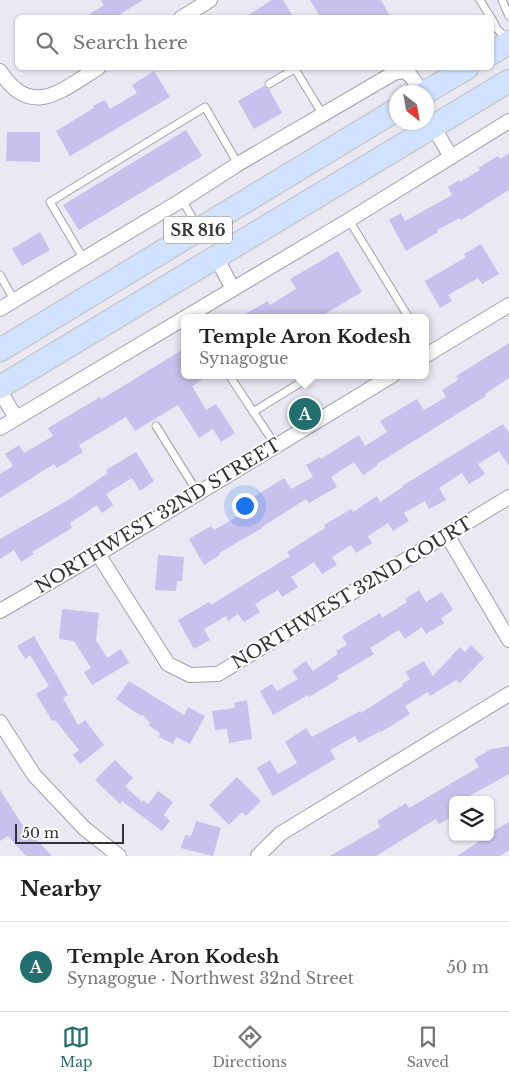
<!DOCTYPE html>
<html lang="en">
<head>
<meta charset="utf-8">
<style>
  :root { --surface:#fff; --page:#f2f2f2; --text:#222; --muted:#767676; --line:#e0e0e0; --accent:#236f6f }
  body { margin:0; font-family:"Libre Baskerville",serif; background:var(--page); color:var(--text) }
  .controls { position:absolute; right:15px; bottom:15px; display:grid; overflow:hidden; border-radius:8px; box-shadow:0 1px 4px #0004 }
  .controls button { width:45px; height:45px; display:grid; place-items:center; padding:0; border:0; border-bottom:1px solid var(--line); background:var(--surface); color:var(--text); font:25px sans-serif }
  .compass { position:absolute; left:389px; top:85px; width:45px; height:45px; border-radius:50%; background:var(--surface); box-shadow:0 1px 4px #0004; rotate:149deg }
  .scale { position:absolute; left:15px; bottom:12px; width:109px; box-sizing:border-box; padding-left:5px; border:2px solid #333236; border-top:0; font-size:14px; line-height:18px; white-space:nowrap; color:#333236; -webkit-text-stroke:4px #fff; paint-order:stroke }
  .you { position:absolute; left:244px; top:505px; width:18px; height:18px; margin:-12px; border:4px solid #fff; border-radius:50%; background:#1a73e8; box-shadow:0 0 0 8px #1a73e833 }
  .badge { display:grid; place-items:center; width:32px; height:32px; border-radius:50%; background:var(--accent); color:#fff; font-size:16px; font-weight:700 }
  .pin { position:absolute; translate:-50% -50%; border:2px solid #fff; box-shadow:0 1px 5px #0006 }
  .popup { position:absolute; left:181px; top:314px; width:248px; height:65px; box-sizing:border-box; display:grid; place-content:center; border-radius:8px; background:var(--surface); filter:drop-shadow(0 1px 4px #0005); font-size:16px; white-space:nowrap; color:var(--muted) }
  .popup b { font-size:19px; color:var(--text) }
  .popup::after { content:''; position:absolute; left:50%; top:100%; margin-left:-10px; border:10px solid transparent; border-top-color:var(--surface) }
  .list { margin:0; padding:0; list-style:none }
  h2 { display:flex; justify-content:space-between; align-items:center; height:65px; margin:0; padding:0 20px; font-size:21px }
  h2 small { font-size:16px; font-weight:400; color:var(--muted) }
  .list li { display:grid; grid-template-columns:32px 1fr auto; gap:15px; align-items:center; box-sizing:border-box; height:90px; padding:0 20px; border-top:1px solid var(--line) }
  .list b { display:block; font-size:19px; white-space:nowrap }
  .list p { margin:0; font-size:16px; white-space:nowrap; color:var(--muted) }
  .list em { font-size:16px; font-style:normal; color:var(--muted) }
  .icon { flex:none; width:28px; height:28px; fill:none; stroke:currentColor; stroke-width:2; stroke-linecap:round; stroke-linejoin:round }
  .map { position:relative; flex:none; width:509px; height:856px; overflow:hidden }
  .search { position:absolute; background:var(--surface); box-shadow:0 1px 4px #0004; left:15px; right:15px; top:15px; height:55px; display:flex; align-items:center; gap:12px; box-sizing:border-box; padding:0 18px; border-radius:8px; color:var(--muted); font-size:19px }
  .sheet { height:155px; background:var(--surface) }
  nav { display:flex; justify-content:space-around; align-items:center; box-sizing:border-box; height:70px; border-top:1px solid var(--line); background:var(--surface); font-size:14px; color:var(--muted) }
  nav a { display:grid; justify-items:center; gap:2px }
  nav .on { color:var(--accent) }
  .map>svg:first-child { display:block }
</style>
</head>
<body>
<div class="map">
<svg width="509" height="856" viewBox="0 0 509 856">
  <rect width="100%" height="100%" fill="#eae8f3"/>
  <g fill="#c8c1ed">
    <polygon points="101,0 143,0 114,18 84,18 104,5"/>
    <polygon points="272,0 283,0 294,18 244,18"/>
    <polygon points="310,0 381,0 391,18 321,18"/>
    <polygon points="154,71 170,97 70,156 56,131 94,108 93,106 105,100 110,109 137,93 132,85"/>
    <polygon points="264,86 269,89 282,113 254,129 238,101"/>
    <polygon points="186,130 202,156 79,230 63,205"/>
    <polygon points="7,132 40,132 40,162 6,161"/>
    <polygon points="509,153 509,190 461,220 460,218 437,230 438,232 406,251 389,220 401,213 405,221 425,210 452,195 448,187 459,180 460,182 480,170 478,168 498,156 500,159"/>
    <polygon points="40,232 50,250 22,266 12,249"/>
    <polygon points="481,244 499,274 482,284 478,278 448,295 452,301 440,308 425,281 466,257 464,254"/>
    <polygon points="338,251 362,292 318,318 238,318 268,301 270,305 296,289 290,279"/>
    <polygon points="509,343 509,378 485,394 486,396 377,464 378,465 363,475 354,462 331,477 337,487 309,503 306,499 262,527 262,528 219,553 220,555 204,565 189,539 211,526 214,530 259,504 254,497 284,478 291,489 313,477 306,465 320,457 321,459 359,435 365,446 387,432 380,421 417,399 424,410 446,397 442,390 458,380 456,376"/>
    <polygon points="185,348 185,375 209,375 192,386 206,410 216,404 235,433 221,442 213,429 199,438 178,405 135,431 126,417 79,445 83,452 57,468 54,464 0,498 0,474 13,466 5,454 19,445 24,453 53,436 48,428 100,397 102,399"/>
    <polygon points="503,424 509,433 509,466 499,451 478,464 485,474 469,484 462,473 439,488 446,500 429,509 425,501 404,513 409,521 393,531 388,523 368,536 372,543 356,553 351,545 332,557 337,565 322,574 314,562 291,577 298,587 282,597 278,590 255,604 260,612 244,622 238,614 228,621 226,616 204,629 210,640 194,649 178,620 209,602 211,605 290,556 287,552 325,528 324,525 351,509 353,512 377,496 380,502 403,487 402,486"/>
    <polygon points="136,452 154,481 140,491 132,478 106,494 113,505 102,513 97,505 70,523 72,528 32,552 34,554 21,562 14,550 0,559 0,539 68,500 108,473 106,470"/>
    <polygon points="158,555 184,557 182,581 177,581 176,591 155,590"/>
    <polygon points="419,590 426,602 442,592 453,610 441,618 444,623 426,634 422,627 405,639 399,630 370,648 374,654 337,676 339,679 309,697 308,695 273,715 260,691 272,684 277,691 298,679 292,671 306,661 313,671 338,654 336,651 347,645 342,636 380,613 382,618 407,602 405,599"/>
    <polygon points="62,609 99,613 96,640 107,658 121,649 129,663 92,685 84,672 91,668 74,641 59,639"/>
    <polygon points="34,636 68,695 63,698 78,725 85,720 104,745 80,764 73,755 79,750 55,720 52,721 36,694 49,686 30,655 25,659 17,646"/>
    <polygon points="471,645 484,658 460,683 456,680 430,696 428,692 405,706 410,714 381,732 380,731 359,743 355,736 330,750 335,759 273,796 257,768 270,760 278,774 297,763 285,742 306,728 312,737 360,711 361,713 403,686 402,684 410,679 405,672 424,661 433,676 460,647 465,652"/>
    <polygon points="129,681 184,715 188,707 205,716 190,744 176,737 173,744 159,737 160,733 148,725 150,723 143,715 141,716 116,699"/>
    <polygon points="247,700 252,739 229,743 227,729 215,730 212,711 235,708 234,703"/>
    <polygon points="509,746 509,774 462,800 453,800 453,816 439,824 436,819 376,856 330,856 380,827 377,821 406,803 409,808 479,767 474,759 491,749"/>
    <polygon points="115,760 133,778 125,786 142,802 144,800 148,804 158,791 173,802 164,815 170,821 162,831 122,801 120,804 95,780"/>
    <polygon points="237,777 261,801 246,816 242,812 229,825 209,805"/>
    <polygon points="0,790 31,838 33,836 52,856 26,856 8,836 0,841"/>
    <polygon points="196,821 221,828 213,856 181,848 185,835 191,836"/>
    <polygon points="509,822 509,850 500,856 457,856 486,837 490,837 490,833"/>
  </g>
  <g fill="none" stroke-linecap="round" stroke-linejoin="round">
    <defs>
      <g id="lane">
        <polyline points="480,0 491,18"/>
        <polyline points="502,0 509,16"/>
        <polyline points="492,19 497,29 509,40"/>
        <polyline points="295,69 323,115"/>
        <polyline points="269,84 296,68"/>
        <polyline points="182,200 198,227"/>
        <polyline points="349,220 409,318"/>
        <polyline points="83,258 50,202 205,107 238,164"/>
        <polyline points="0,275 14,300"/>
        <polyline points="229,375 276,446"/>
        <polyline points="253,412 313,375"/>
        <polyline points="156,426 198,493"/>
      </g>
      <g id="street">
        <polyline points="181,18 210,0"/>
        <path d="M0 71C31 120 62 90 98 68"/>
        <polyline points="433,126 451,157"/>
        <polyline points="216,257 233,289"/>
        <polyline points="0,309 182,200 238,164 394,73 403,71 410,75 422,92"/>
        <polyline points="425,356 509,305"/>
        <polyline points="0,391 16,418"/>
        <polyline points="0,428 349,220 509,121"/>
        <polyline points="447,535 509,640"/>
        <polyline points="98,554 168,664 190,675 218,674 509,497"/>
        <polyline points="0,611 98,554 393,375"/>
        <polyline points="0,722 34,775 84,828 119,856"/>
        <polyline points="258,856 280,834 509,694"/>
      </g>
      <g id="primary">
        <polyline points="492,53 509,42"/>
        <polyline points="426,92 467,68"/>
        <polyline points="0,350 396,110"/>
        <polyline points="0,387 509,81"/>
      </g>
    </defs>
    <use href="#lane" stroke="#a19fa9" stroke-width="9"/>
    <use href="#street" stroke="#a19fa9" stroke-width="16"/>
    <use href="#primary" stroke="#cacacb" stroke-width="25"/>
    <use href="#lane" stroke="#fff" stroke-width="7"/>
    <use href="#street" stroke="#fff" stroke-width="14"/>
    <use href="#primary" stroke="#d1e2fe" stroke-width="22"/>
  </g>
  <g text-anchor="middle" stroke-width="4" stroke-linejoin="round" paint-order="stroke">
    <rect fill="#fff" stroke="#707072" stroke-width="1" x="164" y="216.5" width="68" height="27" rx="4"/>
    <g font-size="16" font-weight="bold" fill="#333236">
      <text x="198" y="236">SR 816</text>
    </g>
    <g font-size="18" fill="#333236" stroke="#fff">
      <text transform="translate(158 516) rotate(-31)" y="6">NORTHWEST 32ND STREET</text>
      <text transform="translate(352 593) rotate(-31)" y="6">NORTHWEST 32ND COURT</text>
    </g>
  </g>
</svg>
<div class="controls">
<button><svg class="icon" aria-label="layers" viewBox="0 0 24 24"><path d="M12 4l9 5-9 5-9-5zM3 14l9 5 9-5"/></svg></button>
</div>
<svg class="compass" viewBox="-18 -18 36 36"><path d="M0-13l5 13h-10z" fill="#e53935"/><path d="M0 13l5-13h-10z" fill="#767676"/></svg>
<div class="scale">50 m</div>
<div class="you"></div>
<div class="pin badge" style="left:305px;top:414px">A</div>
<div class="popup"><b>Temple Aron Kodesh</b>Synagogue</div>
<div class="search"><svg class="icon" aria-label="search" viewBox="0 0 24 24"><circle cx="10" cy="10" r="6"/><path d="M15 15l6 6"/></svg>Search here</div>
</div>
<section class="sheet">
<h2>Nearby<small></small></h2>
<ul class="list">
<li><span class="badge">A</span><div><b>Temple Aron Kodesh</b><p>Synagogue · Northwest 32nd Street</p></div><em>50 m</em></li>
</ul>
</section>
<nav>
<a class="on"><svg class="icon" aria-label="map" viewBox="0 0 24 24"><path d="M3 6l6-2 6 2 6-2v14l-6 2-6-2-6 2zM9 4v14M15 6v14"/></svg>Map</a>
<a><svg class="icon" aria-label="directions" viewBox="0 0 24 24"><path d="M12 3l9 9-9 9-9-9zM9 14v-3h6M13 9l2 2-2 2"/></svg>Directions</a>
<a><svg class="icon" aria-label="saved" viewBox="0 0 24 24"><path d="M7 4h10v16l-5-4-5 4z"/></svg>Saved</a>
</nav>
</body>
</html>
